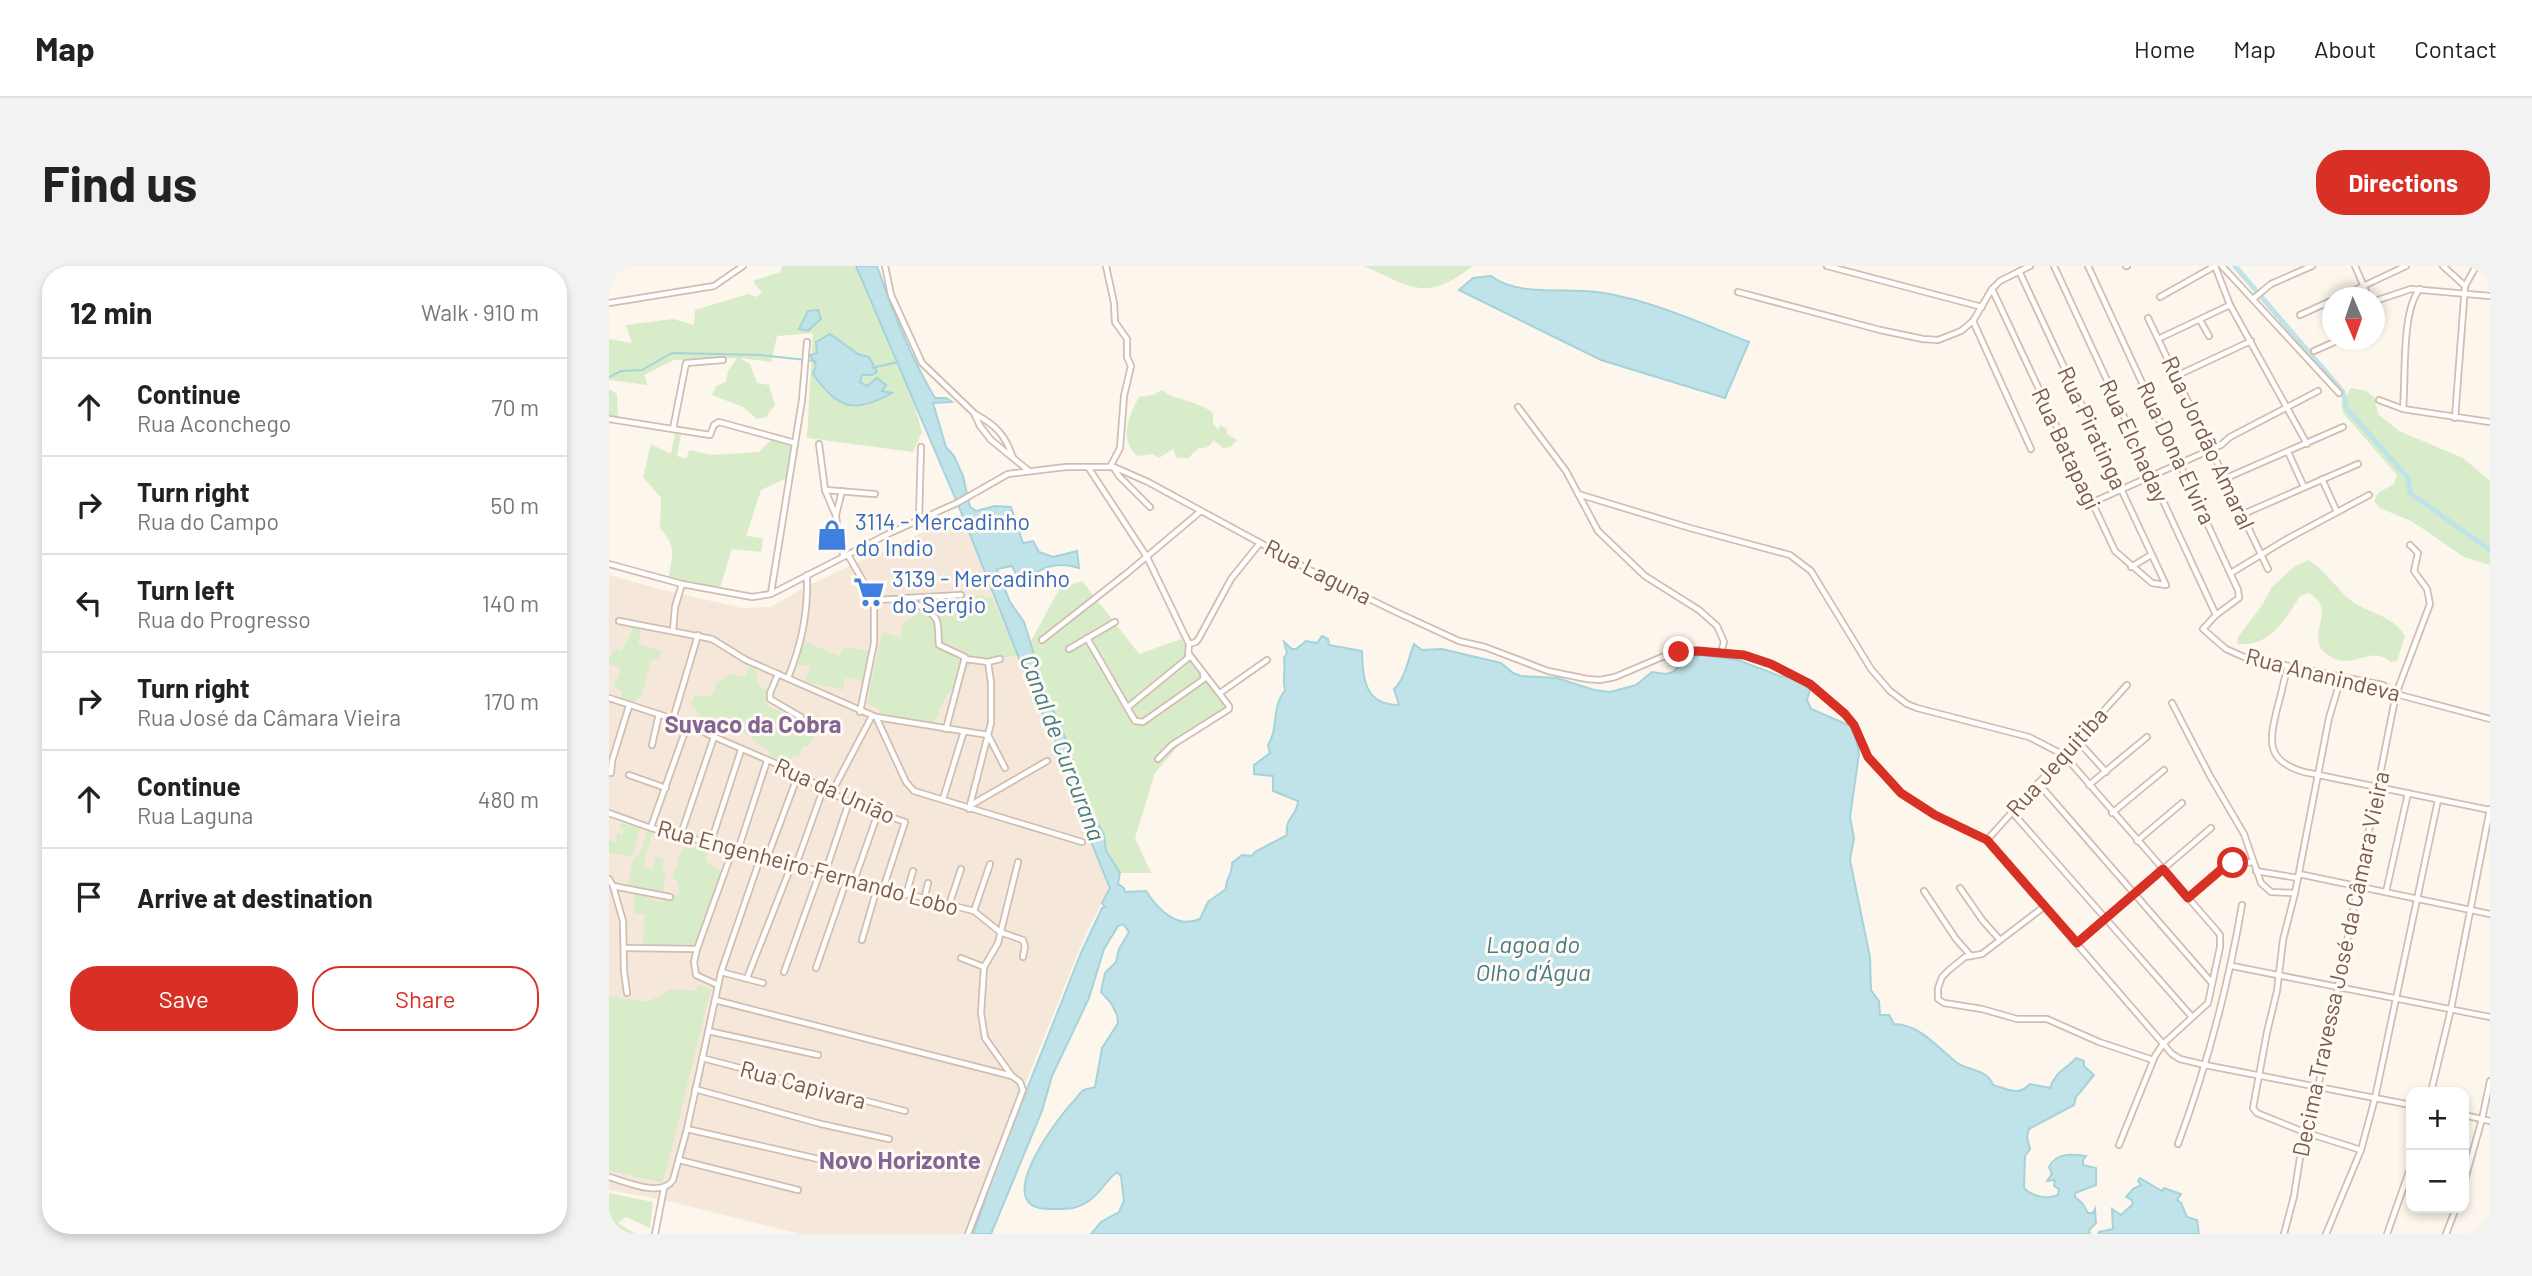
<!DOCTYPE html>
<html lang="en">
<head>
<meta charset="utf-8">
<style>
  :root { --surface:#fff; --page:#f2f2f2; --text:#222; --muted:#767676; --line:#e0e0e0; --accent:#d93025 }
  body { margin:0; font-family:Barlow,sans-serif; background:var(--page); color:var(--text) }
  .controls { position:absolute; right:21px; bottom:21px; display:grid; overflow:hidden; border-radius:14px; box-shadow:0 4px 10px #0003 }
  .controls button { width:63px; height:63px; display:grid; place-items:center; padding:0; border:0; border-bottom:2px solid var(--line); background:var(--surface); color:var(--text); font:35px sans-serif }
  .compass { position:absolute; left:1713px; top:21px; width:63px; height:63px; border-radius:50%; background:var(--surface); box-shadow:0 4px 10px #0003; rotate:178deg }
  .stop { position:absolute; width:21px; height:21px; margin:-16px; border:5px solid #d93025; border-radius:50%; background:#fff }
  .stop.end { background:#d93025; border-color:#fff; box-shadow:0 2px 7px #0008 }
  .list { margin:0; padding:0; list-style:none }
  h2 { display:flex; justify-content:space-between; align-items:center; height:91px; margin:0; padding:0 28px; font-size:30px }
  h2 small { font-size:23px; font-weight:400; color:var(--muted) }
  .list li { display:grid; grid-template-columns:46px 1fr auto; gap:21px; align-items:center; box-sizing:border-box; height:98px; padding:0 28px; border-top:2px solid var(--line) }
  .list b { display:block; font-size:26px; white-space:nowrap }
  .list p { margin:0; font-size:23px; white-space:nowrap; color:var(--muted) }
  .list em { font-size:23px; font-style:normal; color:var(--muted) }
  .actions { display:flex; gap:14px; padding:21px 28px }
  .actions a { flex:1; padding:16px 0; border:2px solid var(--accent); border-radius:28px; text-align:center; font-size:24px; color:var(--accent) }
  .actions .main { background:var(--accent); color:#fff }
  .icon { flex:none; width:38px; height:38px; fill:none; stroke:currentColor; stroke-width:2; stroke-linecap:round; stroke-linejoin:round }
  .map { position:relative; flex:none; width:1881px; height:968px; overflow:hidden; border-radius:28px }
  header { display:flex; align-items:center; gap:42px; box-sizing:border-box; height:98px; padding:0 35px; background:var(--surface); border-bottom:2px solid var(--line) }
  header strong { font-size:33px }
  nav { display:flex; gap:38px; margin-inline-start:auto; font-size:24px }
  .intro { display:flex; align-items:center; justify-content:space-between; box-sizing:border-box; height:168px; padding:0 42px }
  h1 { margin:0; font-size:49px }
  .button { padding:18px 32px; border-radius:28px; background:var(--accent); color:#fff; font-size:24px; font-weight:700 }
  main { display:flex; gap:42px; padding:0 42px }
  aside { flex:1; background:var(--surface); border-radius:28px; box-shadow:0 4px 10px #0003 }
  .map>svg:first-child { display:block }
</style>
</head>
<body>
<header>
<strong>Map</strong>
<nav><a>Home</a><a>Map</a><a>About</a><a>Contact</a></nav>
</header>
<div class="intro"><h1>Find us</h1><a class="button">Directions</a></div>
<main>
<aside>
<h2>12 min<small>Walk · 910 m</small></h2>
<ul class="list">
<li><svg class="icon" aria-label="ahead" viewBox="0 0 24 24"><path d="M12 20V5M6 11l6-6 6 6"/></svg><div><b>Continue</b><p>Rua Aconchego</p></div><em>70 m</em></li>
<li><svg class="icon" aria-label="right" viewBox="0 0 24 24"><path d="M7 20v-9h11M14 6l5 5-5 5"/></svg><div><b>Turn right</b><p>Rua do Campo</p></div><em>50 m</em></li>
<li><svg class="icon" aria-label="left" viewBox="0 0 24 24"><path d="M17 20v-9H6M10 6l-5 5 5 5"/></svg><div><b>Turn left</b><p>Rua do Progresso</p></div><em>140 m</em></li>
<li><svg class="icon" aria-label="right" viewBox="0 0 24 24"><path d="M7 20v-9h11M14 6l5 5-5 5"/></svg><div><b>Turn right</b><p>Rua José da Câmara Vieira</p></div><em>170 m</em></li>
<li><svg class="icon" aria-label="ahead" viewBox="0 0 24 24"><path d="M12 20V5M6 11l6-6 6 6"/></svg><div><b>Continue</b><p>Rua Laguna</p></div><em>480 m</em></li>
<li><svg class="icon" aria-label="arrive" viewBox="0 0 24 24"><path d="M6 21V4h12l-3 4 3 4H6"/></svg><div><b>Arrive at destination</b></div></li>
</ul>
<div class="actions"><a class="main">Save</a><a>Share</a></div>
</aside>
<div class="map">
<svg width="1881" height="968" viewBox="0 0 1881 968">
  <rect width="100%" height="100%" fill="#fdf6ec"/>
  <polygon fill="#f5e8da" points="353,248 383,325 401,359 419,415 489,587 501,622 477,667 356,968 191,968 55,934 0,924 0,309 54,324 133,342 162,341 196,321"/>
  <g fill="#d8ecc9">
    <polygon points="173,0 247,0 305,138 313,166 304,186 198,172 204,67 168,70 162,96 131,92 141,98 148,117 160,119 166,139 157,151 148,153 134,141 103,129 107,120 117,116 119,105 128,92 65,94 35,109 39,119 0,114 0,73 23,77 17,59 64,53 85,59 86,44 139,28 147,31 153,27 144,15 171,6"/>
    <path d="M755 0H864C816 36 804 22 755 0Z"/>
    <polygon points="1742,122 1757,125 1765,131 1769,148 1790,165 1854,192 1881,215 1881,299 1855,291 1804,256 1771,242 1765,235 1769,227 1785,218 1788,209 1734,147 1732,138"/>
    <polygon points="0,123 8,128 9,155 0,153"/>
    <path d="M553 124C569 136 586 133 604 147V157L609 164 611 159 618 163V168L628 174 621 181 614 182 605 174C601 180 597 183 590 182L579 192H568L564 183 550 192 544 188 528 190C510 172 519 151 530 131L544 129Z"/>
    <path d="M66 167 72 169 68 190 77 193 80 184 102 189 150 186 162 174 183 179 178 212 152 224 137 270 154 272 152 286 123 283 111 322 60 311C63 287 68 282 51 262L52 232 34 211 42 178 62 188Z"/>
    <path d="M1699 294C1715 303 1726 321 1740 333 1757 347 1785 349 1796 370L1788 395 1782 396C1759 376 1742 410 1715 386 1697 368 1729 344 1700 327L1691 330C1676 354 1661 381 1628 378L1629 371 1654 338 1663 321 1686 300Z"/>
    <polygon points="473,315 530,388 572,373 620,445 573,475 546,507 526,572 542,607 511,607 497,585 495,569 483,547 467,507 459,478 437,428 421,377 451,322"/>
    <polygon points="368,329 383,332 409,390 366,394 336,432 324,459 270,449 272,444 258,438 273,365 291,372 294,357 326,336 344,342"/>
    <polygon points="25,361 32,364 29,377 53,386 50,392 42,394 32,432 29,431 25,436 11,434 14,426 5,421 12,402 0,398 0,391 2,391 4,383 12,385"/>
    <polygon points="195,375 230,390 234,381 262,385 255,415 235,412 235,424 196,416 202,399 188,399"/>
    <polygon points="140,401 147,404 149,419 159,425 157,439 184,452 185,463 200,466 204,471 200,480 194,480 189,491 185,489 179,498 172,499 158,492 161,486 128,461 127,455 116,451 108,456 91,450 82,438 86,429 101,431 108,417 122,408 136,411"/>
    <polygon points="12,557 31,562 23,591 0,587 0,574 7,576 8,567 13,569 15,563 10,561"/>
    <polygon points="39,564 44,566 35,595 36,601 44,604 46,591 55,593 53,605 57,608 54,625 69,630 71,620 68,620 69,615 63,613 70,596 67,593 75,581 99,582 96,594 114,608 86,680 34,681 35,648 25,648 26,627 51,637 60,631 18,620 24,595 32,585"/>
    <polygon points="89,718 102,723 54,917 0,905 0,730 39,736 62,723 86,725"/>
    <polygon points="0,927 44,936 41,962 17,951 9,957 27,968 0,968"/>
  </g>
  <g fill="#bfe3e8" stroke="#a5d3da" stroke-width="2">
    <path d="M247 0H268C284 46 301 90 326 132H337L343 136 324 137 337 181 345 190 354 210 361 241 367 245 386 240 402 241 414 277 424 275 430 286 444 291 468 285 470 302C446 294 432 302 412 317L403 300 388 303 401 336 415 356 437 428 459 478 467 507 483 547 495 569 497 585 511 607 509 618 515 622 516 626 537 625C549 644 568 663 591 653L599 636 617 623C616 613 624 608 623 597L633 589 643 590 646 586 678 569C676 550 688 551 689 535L664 525V510L645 508V499L661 487 659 479C670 462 662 442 676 424 673 413 677 404 675 392L678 387 675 376 683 383H687L697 375 708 377 713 370 719 373 720 379 753 385C754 412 755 439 790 439L785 423C796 414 799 393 805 378L813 384 833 383 892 397 904 407 912 410 948 412 985 424 1001 426 1027 419 1043 406 1056 408 1064 406 1077 393 1092 389 1129 394 1171 410 1189 413 1201 424 1198 434 1202 443 1242 460 1246 466 1250 488 1241 551 1245 572 1241 594 1261 691 1262 724 1270 735 1271 749H1280L1285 758C1310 758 1328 781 1347 796 1359 805 1377 802 1384 819 1399 823 1409 831 1421 818L1441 822C1447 804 1457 804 1467 792L1475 795V800L1485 809 1467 831 1465 839 1420 863 1418 871 1421 883 1416 890 1415 922C1422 930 1439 934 1449 929L1450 923 1445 920 1446 914 1438 915 1443 908 1440 901C1447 886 1464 888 1477 890L1474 894V899L1487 902V919L1466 927V931L1473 937 1479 947H1484L1486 943 1487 957 1480 964 1481 968H482L492 956 510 946 515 935 512 910 508 906C496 915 491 929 478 936 466 944 456 943 442 943 379 945 446 855 464 836 467 833 471 826 475 824 479 822 482 823 486 821L493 782 509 757 508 749 502 737 492 726 496 707 507 696 510 683 520 666 514 658 509 660 495 683 480 732 443 810 433 845 382 968H364L390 894 472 687 493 642 496 641 493 637 501 622 471 549 458 502 419 415 353 248Z"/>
    <path d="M882 10C907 29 947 23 976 25 1029 28 1091 57 1140 76L1116 132 992 94 850 24 864 12Z"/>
    <polygon points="209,44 212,53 199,65 190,63 199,45"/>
    <path d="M221 68 249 88 260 91 268 106 263 109H253L251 116 258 120 268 112 277 119 273 125 283 127C244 149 229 142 204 108L207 99 201 89 208 87 207 76Z"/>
    <polygon points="1531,912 1553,925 1555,922 1572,928 1568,934 1572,937 1578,951 1588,954 1590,968 1489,968 1490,966 1504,963 1503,943 1512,949 1524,938 1523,934 1517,931 1524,923 1532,919 1529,915"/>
  </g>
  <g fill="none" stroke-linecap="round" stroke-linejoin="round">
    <g stroke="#a5d3da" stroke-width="2">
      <polyline points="263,102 289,96"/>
      <polyline points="0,111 12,105 33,104 63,87 151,89 206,95"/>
    </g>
    <polyline stroke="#bfe3e8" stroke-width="5" points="1626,0 1734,126 1738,143 1799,212 1801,227 1881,284"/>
    <defs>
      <g id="street">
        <polyline points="276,0 282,29 313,97 365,147 371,160 382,174 420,205"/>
        <polyline points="497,0 505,37 506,56 518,73 518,91 522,100 515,130 511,182 501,201"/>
        <polyline points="1218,0 1373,41"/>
        <polyline points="1445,0 1607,349"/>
        <polyline points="1479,0 1629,324 1630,332 1607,349 1594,363 1617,383 1635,391 1774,419 1787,428 1881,453"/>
        <polyline points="1517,0 1518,0"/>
        <polyline points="1606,0 1621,39 1698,178"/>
        <polyline points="1613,0 1730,127"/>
        <polyline points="1746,0 1760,32"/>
        <polyline points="1834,0 1856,20"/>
        <polyline points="1383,23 1506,285 1543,317 1557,319 1410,5"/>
        <polyline points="1129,26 1271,64 1314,73 1329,74 1352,65 1364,55 1383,23 1391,15 1421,0"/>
        <polyline points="1551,31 1606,0"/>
        <polyline points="1729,32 1797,0"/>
        <polyline points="1644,33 1662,18 1703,0"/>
        <polyline points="1766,35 1802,23 1881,30"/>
        <polyline points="0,37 105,20 134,0"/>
        <polyline points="1766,45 1768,53 1766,57"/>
        <polyline points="1691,49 1724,34"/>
        <polyline points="1539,52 1659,303"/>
        <polyline points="1591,54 1600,70"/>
        <polyline points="1364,55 1422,183"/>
        <polyline points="1549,73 1621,39"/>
        <polyline points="1705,85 1730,74"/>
        <polyline points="1567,110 1642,75"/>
        <polyline points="1770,134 1794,143 1881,156"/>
        <polyline points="909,141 957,205 989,265 1036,310 1090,344 1108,360 1115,376 1112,386"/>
        <path d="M1794 143C1797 113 1792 44 1811 23"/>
        <path d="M366 148C387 159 397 170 404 192"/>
        <polyline points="1846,152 1856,20 1867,0"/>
        <polyline points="0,153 101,169 105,159 110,156 186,177"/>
        <polyline points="64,163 77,97 114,94"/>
        <polyline points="210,178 216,224 227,250 230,277 235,290"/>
        <polyline points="1679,186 1695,221"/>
        <polyline points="479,201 538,291 580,378"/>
        <polyline points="505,202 510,210 541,241"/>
        <polyline points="1615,213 1734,161"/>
        <polyline points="1713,213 1728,246"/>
        <polyline points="216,224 266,228"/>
        <polyline points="969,228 1081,262 1181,289 1202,305 1262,403 1281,425 1298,438 1308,442 1420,471 1455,489 1608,665 1611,669 1611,681 1599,737 1554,778 1546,790 1510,879"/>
        <polyline points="1482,237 1612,179 1621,171 1709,125"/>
        <polyline points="227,249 233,225"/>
        <polyline points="1632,249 1749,198"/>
        <polyline points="310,253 312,181"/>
        <polyline points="239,289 265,334 265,377 251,446"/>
        <polyline points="0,298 73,318 143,331 162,328 281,267 348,237 399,208 457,201 505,201 539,216 701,304 785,345 850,375 876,381 939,405 978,413 991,414 1006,411 1053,391 1089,385 1134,389 1162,398 1201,418 1236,448 1245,459 1259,491 1292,528 1326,549 1378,574 1563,788 1571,793 1596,799 1802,839"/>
        <polyline points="1522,301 1542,289"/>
        <polyline points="1622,307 1678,273 1760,229"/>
        <polyline points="162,327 193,134 198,76"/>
        <polyline points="297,332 352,329"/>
        <path d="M287 333C300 334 323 343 328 355 330 363 329 372 330 379L356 391 337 463"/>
        <polyline points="265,334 288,333"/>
        <polyline points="10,355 103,373 137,394 267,451 379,469 396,502"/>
        <polyline points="64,365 66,341 73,318"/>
        <polyline points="478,372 526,455 534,456 595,413 594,408"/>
        <polyline points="433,374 517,308 592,245"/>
        <polyline points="580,378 587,376 590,372 622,313 651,277"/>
        <polyline points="460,383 506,356"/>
        <polyline points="356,393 379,396 391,393"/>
        <path d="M1679 400C1675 414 1672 429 1668 443 1660 476 1657 495 1695 506L1881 544"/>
        <polyline points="169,408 161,427 161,433 192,451"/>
        <path d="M179 412C193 376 199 348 198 309"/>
        <polyline points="1732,412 1720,452 1686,627 1674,674 1668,725 1658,766 1644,842 1648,847 1695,866 1752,884"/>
        <polyline points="611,427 658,394"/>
        <polyline points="0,432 64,453 175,501 240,536 296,556 274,623"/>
        <polyline points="1563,437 1601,510 1635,568 1652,617 1662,626 1686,627"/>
        <polyline points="519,441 579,392 580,378"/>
        <polyline points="267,451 297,516 305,525 473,576"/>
        <polyline points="64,453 89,369"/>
        <polyline points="1468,474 1497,506"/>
        <polyline points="43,479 50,448"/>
        <polyline points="549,493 563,479 620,443 620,440 580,388"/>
        <polyline points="2,507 3,495 20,440"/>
        <polyline points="20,509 57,522"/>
        <polyline points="1429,517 1603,717"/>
        <polyline points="1480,519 1538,471"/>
        <polyline points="223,526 263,450"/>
        <polyline points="334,533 355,465"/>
        <polyline points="362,539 438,495"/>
        <polyline points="360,543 382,457 382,417 379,396"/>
        <polyline points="1403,546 1583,751"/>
        <polyline points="0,547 42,562 365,645 391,666 414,674 416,680 414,691"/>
        <polyline points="1503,547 1555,504"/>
        <polyline points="42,561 78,460"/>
        <polyline points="72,568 105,471"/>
        <polyline points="1378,574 1518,419"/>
        <polyline points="1528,575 1573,537"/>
        <polyline points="102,576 132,484"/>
        <polyline points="129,584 158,495"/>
        <polyline points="158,592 189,509"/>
        <polyline points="187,599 215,521"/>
        <polyline points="1647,605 1689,612"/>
        <polyline points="216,607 240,536"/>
        <polyline points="1690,608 1881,648"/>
        <polyline points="0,613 4,620 61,631"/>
        <polyline points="245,615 269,547"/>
        <polyline points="4,620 14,655 15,705 18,727"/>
        <polyline points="1351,622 1374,655 1391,674"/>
        <polyline points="1315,625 1347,673 1362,690"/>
        <polyline points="1777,626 1799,527"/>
        <polyline points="297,629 304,605"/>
        <polyline points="1579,632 1619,599 1644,596"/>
        <polyline points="315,634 319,617"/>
        <polyline points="340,639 352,603"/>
        <polyline points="1436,640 1373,688 1356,691 1340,704 1333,711 1329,722 1329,733 1335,737 1373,743 1408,753 1438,753 1490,776 1544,794"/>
        <polyline points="365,645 381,598"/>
        <polyline points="253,674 268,622"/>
        <polyline points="1468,677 1602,562"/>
        <polyline points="15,682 88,683"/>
        <polyline points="352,692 375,701"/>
        <polyline points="1623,700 1881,751"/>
        <polyline points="207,702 238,613"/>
        <polyline points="112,706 154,717"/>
        <polyline points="175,706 211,606"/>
        <polyline points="138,712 183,598"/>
        <polyline points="109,719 87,709 85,696 88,683 124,583"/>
        <polyline points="106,734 403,810 411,816 414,824 359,968"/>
        <polyline points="99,765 209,789"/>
        <polyline points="93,792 296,845"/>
        <polyline points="403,810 376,772 372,747 375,701 389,677 409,596"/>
        <polyline points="86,823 212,858 280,873"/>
        <polyline points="1822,826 1842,743 1881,543"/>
        <polyline points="1855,849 1881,855"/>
        <polyline points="78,863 244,901"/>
        <path d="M1569 878C1598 800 1619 721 1633 639"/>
        <polyline points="70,894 189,924"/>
        <path d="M0 911C18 916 52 932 64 914L78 863 112 706 152 590"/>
        <polyline points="1855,917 1873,853 1881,815"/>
        <polyline points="46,968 55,922"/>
        <polyline points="1675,968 1685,930 1695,866 1709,822 1787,428 1821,338 1818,323 1805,305 1809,287 1801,279"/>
        <polyline points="1717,968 1752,884 1766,832 1829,534"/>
        <polyline points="1778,968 1802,900"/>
        <polyline points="1837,968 1847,942"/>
      </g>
    </defs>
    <use href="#street" stroke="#d1beb0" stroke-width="8"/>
    <use href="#street" stroke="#fff" stroke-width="4.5"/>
  </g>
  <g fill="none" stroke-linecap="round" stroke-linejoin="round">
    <polyline stroke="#d93025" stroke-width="9" points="1070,386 1089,385 1135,389 1162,398 1201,418 1236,448 1245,459 1259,491 1292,527 1326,549 1378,574 1468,677 1554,603 1579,632 1615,601 1624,597"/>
  </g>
  <defs>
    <symbol id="shop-bare" viewBox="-9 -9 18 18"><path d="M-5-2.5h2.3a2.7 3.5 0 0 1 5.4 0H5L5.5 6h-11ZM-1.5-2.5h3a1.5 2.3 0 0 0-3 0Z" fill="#3f7fe0" stroke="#fffaf3" stroke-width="2.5" paint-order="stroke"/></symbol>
    <symbol id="supermarket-bare" viewBox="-9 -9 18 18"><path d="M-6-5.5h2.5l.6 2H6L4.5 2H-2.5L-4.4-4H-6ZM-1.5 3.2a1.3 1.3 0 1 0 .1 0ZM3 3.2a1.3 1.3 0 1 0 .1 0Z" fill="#3f7fe0" stroke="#fffaf3" stroke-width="2.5" paint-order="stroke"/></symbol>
  </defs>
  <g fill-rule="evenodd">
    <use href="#shop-bare" x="201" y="247" width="44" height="44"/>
    <use href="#supermarket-bare" x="238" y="304" width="44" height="44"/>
  </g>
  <g text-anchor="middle" stroke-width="6" stroke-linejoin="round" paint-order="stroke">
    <g font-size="23" fill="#7a5c4d" stroke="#fffaf3">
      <text transform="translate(1483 162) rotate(65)" y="8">Rua Piratinga</text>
      <text transform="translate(1525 175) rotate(65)" y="8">Rua Elchaday</text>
      <text transform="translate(1599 177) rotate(65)" y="8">Rua Jordão Amaral</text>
      <text transform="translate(1457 183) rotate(65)" y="8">Rua Batapagi</text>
      <text transform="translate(1567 187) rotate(65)" y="8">Rua Dona Elvira</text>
      <text transform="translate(709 306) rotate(27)" y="8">Rua Laguna</text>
      <text transform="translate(1714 409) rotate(14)" y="8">Rua Ananindeva</text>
      <text transform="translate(1448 496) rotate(-48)" y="8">Rua Jequitiba</text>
      <text transform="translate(226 525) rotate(24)" y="8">Rua da União</text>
      <text transform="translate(199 602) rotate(15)" y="8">Rua Engenheiro Fernando Lobo</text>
      <text transform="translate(1732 698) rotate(-78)" y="8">Decima Travessa José da Câmara Vieira</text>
      <text transform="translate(194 819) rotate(15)" y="8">Rua Capivara</text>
    </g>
    <g font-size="23" fill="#366cbe" stroke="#fffaf3" text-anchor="start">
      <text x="246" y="264">3114 - Mercadinho<tspan x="246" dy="26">do Indio</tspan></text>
      <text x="283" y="321">3139 - Mercadinho<tspan x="283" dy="26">do Sergio</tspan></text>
    </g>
    <g font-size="24" font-weight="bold" fill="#846695" stroke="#fffaf3">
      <text x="144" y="467">Suvaco da Cobra</text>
      <text x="291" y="903">Novo Horizonte</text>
    </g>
    <g font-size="24" font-style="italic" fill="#437c86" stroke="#fffaf3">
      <text transform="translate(453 482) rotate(69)" y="8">Canal de Curcurana</text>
      <text x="924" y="687">Lagoa do<tspan x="924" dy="28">Olho d'Água</tspan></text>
    </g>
  </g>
</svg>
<div class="controls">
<button>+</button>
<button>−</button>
</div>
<svg class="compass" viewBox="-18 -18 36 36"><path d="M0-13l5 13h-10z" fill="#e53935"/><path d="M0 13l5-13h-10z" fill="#767676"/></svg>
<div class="stop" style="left:1624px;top:597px"></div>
<div class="stop end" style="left:1070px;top:386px"></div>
</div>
</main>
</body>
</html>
